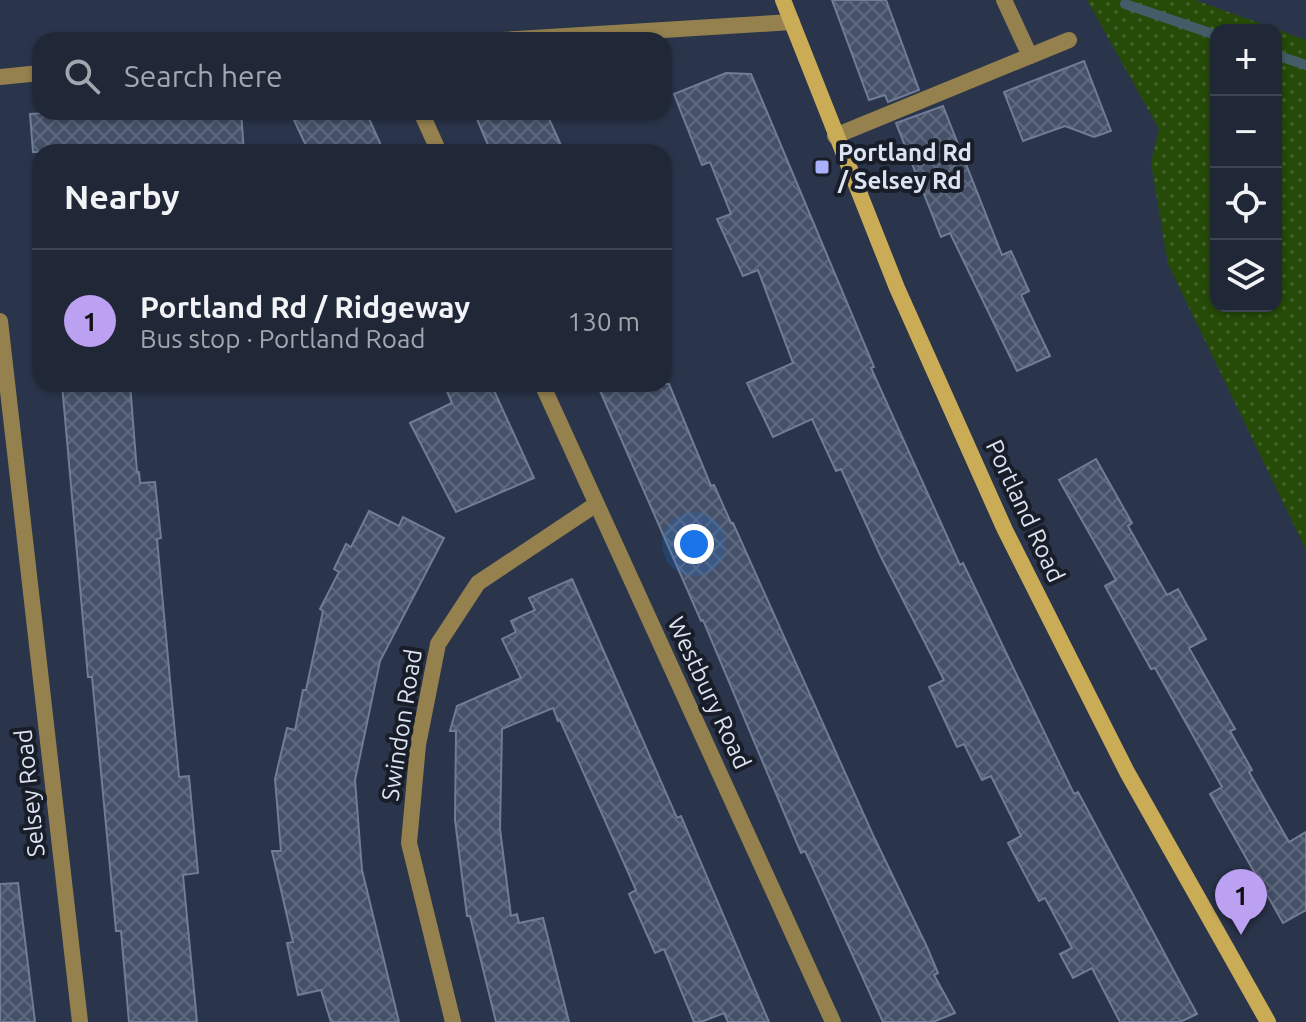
<!DOCTYPE html>
<html lang="en">
<head>
<meta charset="utf-8">
<style>
  :root { --surface:#202838; --page:#2d3443; --text:#f1f3f6; --muted:#a2a6ae; --line:#3d4453; --accent:#bca0f2 }
  body { margin:0; font-family:Ubuntu,sans-serif; background:var(--page); color:var(--text) }
  .controls { position:absolute; right:24px; top:24px; display:grid; overflow:hidden; border-radius:16px; box-shadow:0 2px 6px #0004 }
  .controls button { width:72px; height:72px; display:grid; place-items:center; padding:0; border:0; border-bottom:2px solid var(--line); background:var(--surface); color:var(--text); font:40px sans-serif }
  .you { position:absolute; left:694px; top:544px; width:28px; height:28px; margin:-20px; border:6px solid #fff; border-radius:50%; background:#1a73e8; box-shadow:0 0 0 12px #1a73e833 }
  .badge { display:grid; place-items:center; width:52px; height:52px; border-radius:50%; background:var(--accent); color:#111; font-size:26px; font-weight:700 }
  .pin { position:absolute; translate:-50% -66px; filter:drop-shadow(0 2px 4px #0008) }
  .pin::after { content:''; position:absolute; top:42px; width:28px; height:24px; background:inherit; clip-path:polygon(0 0,100% 0,50% 100%) }
  .list { margin:0; padding:0; list-style:none }
  h2 { display:flex; justify-content:space-between; align-items:center; height:104px; margin:0; padding:0 32px; font-size:34px }
  h2 small { font-size:26px; font-weight:400; color:var(--muted) }
  .list li { display:grid; grid-template-columns:52px 1fr auto; gap:24px; align-items:center; box-sizing:border-box; height:144px; padding:0 32px; border-top:2px solid var(--line) }
  .list b { display:block; font-size:30px; white-space:nowrap }
  .list p { margin:0; font-size:26px; white-space:nowrap; color:var(--muted) }
  .list em { font-size:26px; font-style:normal; color:var(--muted) }
  .icon { flex:none; width:44px; height:44px; fill:none; stroke:currentColor; stroke-width:2; stroke-linecap:round; stroke-linejoin:round }
  .map { position:relative; flex:none; width:1306px; height:1022px; overflow:hidden }
  .search { position:absolute; background:var(--surface); box-shadow:0 2px 6px #0004; left:32px; top:32px; width:640px; height:88px; display:flex; align-items:center; gap:20px; box-sizing:border-box; padding:0 28px; border-radius:24px; color:var(--muted); font-size:30px }
  .panel { position:absolute; background:var(--surface); box-shadow:0 2px 6px #0004; left:32px; top:144px; width:640px; height:248px; border-radius:24px }
  .map>svg:first-child { display:block }
</style>
</head>
<body>
<div class="map">
<svg width="1306" height="1022" viewBox="0 0 1306 1022">
  <defs>
    <pattern id="park-dots" width="8" height="8" patternUnits="userSpaceOnUse" patternTransform="scale(2)"><rect width="8" height="8" fill="#264a08"/><path d="M2 2h.1M6 6h.1" fill="none" stroke="#45642c" stroke-width="1.8" stroke-linecap="round"/></pattern>
    <pattern id="building-cross-hatch" width="8" height="8" patternUnits="userSpaceOnUse" patternTransform="scale(2)"><rect width="8" height="8" fill="#455168"/><path d="M0 0l8 8M0 8l8-8" fill="none" stroke="#5f6a7e"/></pattern>
  </defs>
  <rect width="100%" height="100%" fill="#2a354b"/>
  <path fill="url(#park-dots)" fill-rule="evenodd" d="M1087 0H1195L1306 40V550L1168 264 1151 163 1159 129ZM1216 30H1276V306H1216Z"/>
  <g fill="none" stroke-linecap="round" stroke-linejoin="round">
    <g stroke="#435c67" stroke-width="10">
      <polyline points="1125,4 1216,35"/>
      <polyline points="1276,55 1306,65"/>
    </g>
  </g>
  <g fill="url(#building-cross-hatch)" stroke="#707d97" stroke-width="2">
    <polygon points="832,0 886,0 919,90 888,102 885,95 869,100"/>
    <polygon points="1084,61 1111,131 1094,137 1065,126 1023,141 1004,92"/>
    <polygon points="726,73 751,74 874,367 871,368 960,565 963,563 1074,794 1078,792 1197,1014 1180,1022 1120,1022 1092,968 1073,978 1060,954 1072,948 1045,898 1039,901 1008,843 1021,836 991,776 982,780 964,744 957,747 929,687 944,680 881,557 841,469 836,471 812,419 773,437 747,383 793,363 758,270 743,276 717,219 731,214 710,162 702,165 674,94"/>
    <polygon points="943,106 1002,255 1011,251 1029,291 1021,295 1050,356 1017,371 950,233 941,237 896,123"/>
    <polygon points="65,112 241,112 244,152 33,152 30,114"/>
    <polygon points="311,112 366,112 384,152 309,152 294,120"/>
    <polygon points="474,112 546,112 564,152 491,152"/>
    <polygon points="62,384 130,384 137,472 139,472 140,483 155,482 161,538 157,539 179,777 189,776 198,873 183,875 197,1022 129,1022 121,931 116,931 92,677 88,677"/>
    <polygon points="444,384 491,384 534,478 456,512 410,423 452,403"/>
    <polygon points="597,384 669,384 711,486 714,485 731,523 733,523 873,835 927,947 938,973 934,975 955,1013 933,1022 883,1022 805,851 801,853 703,620 701,621"/>
    <polygon points="1096,459 1132,523 1128,526 1167,595 1178,589 1206,639 1189,648 1235,729 1230,731 1252,770 1249,772 1289,842 1306,832 1306,910 1283,923 1210,794 1222,787 1155,668 1151,669 1105,586 1116,580 1059,480"/>
    <polygon points="369,511 399,526 403,517 444,538 380,661 355,780 362,870 399,1022 331,1022 321,990 298,995 287,943 293,942 272,851 281,851 275,779 287,728 295,730 303,690 306,690 323,611 320,609 339,572 334,569 346,544 351,547"/>
    <polygon points="572,579 677,818 681,816 769,1022 728,1022 724,1013 701,1022 694,1022 664,949 655,953 629,894 636,890 560,720 558,721 553,708 502,729 500,829 511,916 517,914 519,923 543,918 569,1022 496,1022 470,916 467,916 455,820 456,731 450,731 457,706 521,678 502,639 516,632 511,621 535,610 529,598"/>
    <polygon points="18,883 35,1022 0,1022 0,884"/>
  </g>
  <g fill="none" stroke-linecap="round" stroke-linejoin="round">
    <g stroke="#94814e" stroke-width="16">
      <polyline points="1004,0 1030,56"/>
      <polyline points="835,136 1069,40"/>
    </g>
    <g stroke="#94814e" stroke-width="16">
      <polyline points="502,40 792,22"/>
      <polyline points="0,77 40,73"/>
      <polyline points="421,112 439,152"/>
      <polyline points="0,321 80,1022"/>
      <polyline points="542,384 833,1022"/>
      <polyline points="453,1022 409,843 418,745 438,644 478,583 595,505"/>
    </g>
    <polyline stroke="#caab56" stroke-width="16" points="783,0 897,288 1005,530 1127,772 1268,1022"/>
  </g>
  <rect fill="#a9b0fc" stroke="#181d27" stroke-width="3" x="814" y="159" width="16" height="16" rx="4"/>
  <g text-anchor="middle" stroke-width="8" stroke-linejoin="round" paint-order="stroke">
    <g font-size="24" font-weight="bold" fill="#dce3f2" stroke="#181d27" text-anchor="start">
      <text x="838" y="161">Portland Rd<tspan x="838" dy="28">/ Selsey Rd</tspan></text>
    </g>
    <g font-size="24" fill="#dce3f2" stroke="#181d27">
      <text transform="translate(1025 511) rotate(65)" y="8">Portland Road</text>
      <text transform="translate(709 693) rotate(65)" y="8">Westbury Road</text>
      <text transform="translate(402 725) rotate(-81)" y="8">Swindon Road</text>
      <text transform="translate(30 793) rotate(-96)" y="8">Selsey Road</text>
    </g>
  </g>
</svg>
<div class="controls">
<button>+</button>
<button>−</button>
<button><svg class="icon" aria-label="locate" viewBox="0 0 24 24"><circle cx="12" cy="12" r="6"/><path d="M12 2v4M12 18v4M2 12h4M18 12h4"/></svg></button>
<button><svg class="icon" aria-label="layers" viewBox="0 0 24 24"><path d="M12 4l9 5-9 5-9-5zM3 14l9 5 9-5"/></svg></button>
</div>
<div class="you"></div>
<div class="pin badge" style="left:1241px;top:935px">1</div>
<div class="search"><svg class="icon" aria-label="search" viewBox="0 0 24 24"><circle cx="10" cy="10" r="6"/><path d="M15 15l6 6"/></svg>Search here</div>
<section class="panel">
<h2>Nearby<small></small></h2>
<ul class="list">
<li><span class="badge">1</span><div><b>Portland Rd / Ridgeway</b><p>Bus stop · Portland Road</p></div><em>130 m</em></li>
</ul>
</section>
</div>
</body>
</html>
